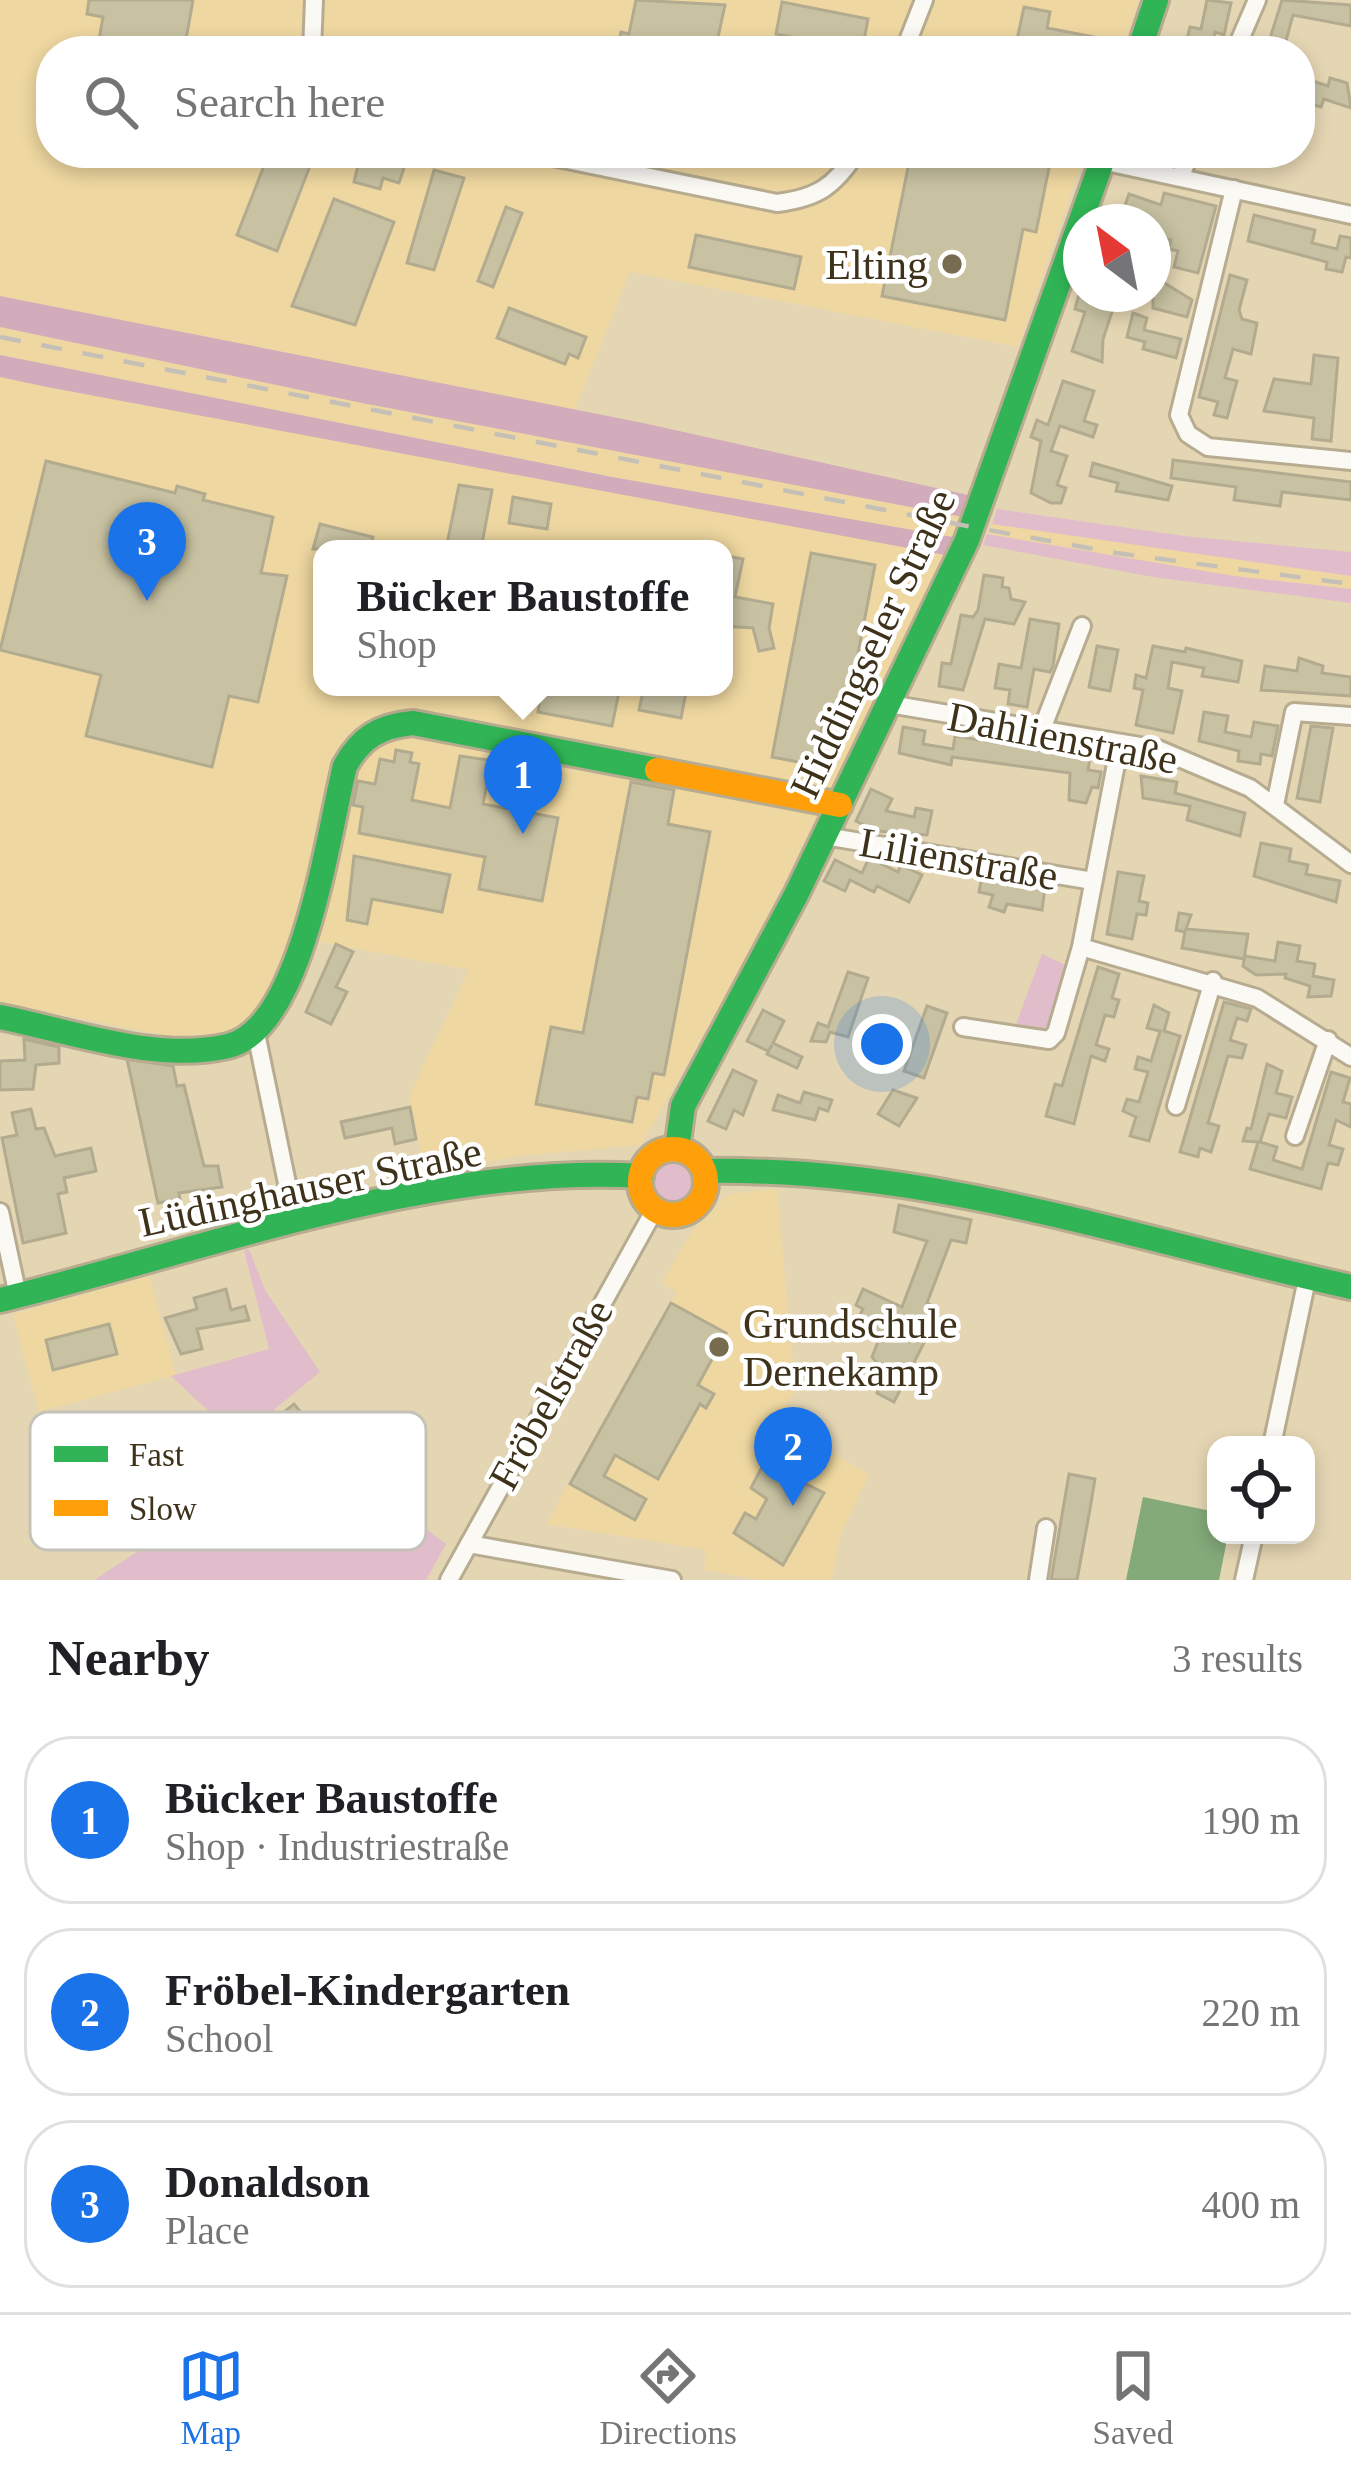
<!DOCTYPE html>
<html lang="en">
<head>
<meta charset="utf-8">
<style>
  :root { --surface:#fff; --page:#f2f2f2; --text:#202124; --muted:#757577; --line:#e0e0e0; --accent:#1a73e8 }
  body { margin:0; font-family:"Times New Roman",serif; background:var(--page); color:var(--text) }
  .controls { position:absolute; right:36px; bottom:36px; display:grid; overflow:hidden; border-radius:24px; box-shadow:0 6px 18px #0003 }
  .controls button { width:108px; height:108px; display:grid; place-items:center; padding:0; border:0; border-bottom:3px solid var(--line); background:var(--surface); color:var(--text); font:60px sans-serif }
  .compass { position:absolute; left:1063px; top:204px; width:108px; height:108px; border-radius:50%; background:var(--surface); box-shadow:0 6px 18px #0003; rotate:328deg }
  .you { position:absolute; left:882px; top:1044px; width:42px; height:42px; margin:-30px; border:9px solid #fff; border-radius:50%; background:#1a73e8; box-shadow:0 0 0 18px #1a73e833 }
  .badge { display:grid; place-items:center; width:78px; height:78px; border-radius:50%; background:var(--accent); color:#fff; font-size:39px; font-weight:700 }
  .pin { position:absolute; translate:-50% -99px; filter:drop-shadow(0 3px 6px #0008) }
  .pin::after { content:''; position:absolute; top:63px; width:42px; height:36px; background:inherit; clip-path:polygon(0 0,100% 0,50% 100%) }
  .popup { position:absolute; left:313px; top:540px; width:420px; height:156px; box-sizing:border-box; display:grid; place-content:center; border-radius:24px; background:var(--surface); filter:drop-shadow(0 3px 9px #0005); font-size:39px; white-space:nowrap; color:var(--muted) }
  .popup b { font-size:45px; color:var(--text) }
  .popup::after { content:''; position:absolute; left:50%; top:100%; margin-left:-24px; border:24px solid transparent; border-top-color:var(--surface) }
  .list { margin:0; padding:0; list-style:none }
  h2 { display:flex; justify-content:space-between; align-items:center; height:156px; margin:0; padding:0 48px; font-size:51px }
  h2 small { font-size:39px; font-weight:400; color:var(--muted) }
  .list li { display:grid; grid-template-columns:78px 1fr auto; gap:36px; align-items:center; box-sizing:border-box; height:168px; margin:0 24px 24px; padding:0 24px; border:3px solid var(--line); border-radius:48px }
  .list b { display:block; font-size:45px; white-space:nowrap }
  .list p { margin:0; font-size:39px; white-space:nowrap; color:var(--muted) }
  .list em { font-size:39px; font-style:normal; color:var(--muted) }
  .icon { flex:none; width:66px; height:66px; fill:none; stroke:currentColor; stroke-width:2; stroke-linecap:round; stroke-linejoin:round }
  .map { position:relative; flex:none; width:1351px; height:1580px; overflow:hidden }
  .search { position:absolute; background:var(--surface); box-shadow:0 6px 18px #0003; left:36px; right:36px; top:36px; height:132px; display:flex; align-items:center; gap:30px; box-sizing:border-box; padding:0 42px; border-radius:48px; color:var(--muted); font-size:45px }
  .sheet { height:732px; background:var(--surface) }
  nav { display:flex; justify-content:space-around; align-items:center; box-sizing:border-box; height:168px; border-top:3px solid var(--line); background:var(--surface); font-size:33px; color:var(--muted) }
  nav a { display:grid; justify-items:center; gap:6px }
  nav .on { color:var(--accent) }
  .map>svg:first-child { display:block }
</style>
</head>
<body>
<div class="map">
<svg width="1351" height="1580" viewBox="0 0 1351 1580">
  <rect width="100%" height="100%" fill="#e5d6b3"/>
  <g fill="#eed7a0" fill-rule="evenodd">
    <polygon points="0,0 1139,0 1121,51 51,51 51,153 1085,153 1018,347 630,272 574,411 0,299"/>
    <polygon points="0,327 362,403 967,517 958,538 612,477 0,355"/>
    <path d="M0 377 946 555 745 962 641 1145 519 1156 425 1175 409 1096 469 970 317 941 290 930 277 985 263 1008 242 1027 218 1037 185 1039 0 1003ZM322 549H724V687H322Z"/>
    <polygon points="992,524 1351,576 1351,589 1234,576 987,534"/>
    <polygon points="777,1189 795,1390 778,1421 869,1475 840,1536 832,1580 764,1580 704,1570 706,1550 546,1524 677,1292 662,1283 692,1231 729,1194"/>
    <polygon points="149,1276 176,1375 39,1412 13,1314"/>
  </g>
  <g fill="#e1bcca">
    <polygon points="997,509 1184,536 1351,552 1351,576 992,524"/>
    <polygon points="987,534 1234,576 1351,589 1351,603 1153,577 983,545"/>
    <polygon points="1042,954 1066,965 1049,1027 1041,1032 1015,1027"/>
    <circle cx="673" cy="1181" r="23"/>
    <polygon points="249,1249 265,1290 320,1372 238,1439 171,1376 269,1349 244,1250"/>
    <polygon points="350,1472 446,1544 426,1580 94,1580 227,1493 274,1544"/>
  </g>
  <g fill="#d2acbb">
    <polygon points="0,296 643,423 968,495 963,517 362,403 0,327"/>
    <polygon points="0,355 612,477 958,538 950,556 47,387 0,377"/>
  </g>
  <polygon fill="#84aa7a" points="1143,1497 1216,1512 1216,1535 1228,1535 1219,1580 1126,1580"/>
  <g fill="#c8c2a2" stroke="#b2ab8f" stroke-width="3">
    <polygon points="89,0 193,0 184,51 97,51 103,17 87,14"/>
    <polygon points="636,0 725,5 715,51 617,51 621,32 629,34"/>
    <polygon points="1207,0 1231,3 1224,35 1215,32 1211,51 1184,51 1190,27 1201,29"/>
    <polygon points="1282,0 1351,5 1351,26 1293,15 1284,48 1268,45"/>
    <polygon points="782,2 868,19 862,51 776,34"/>
    <polygon points="1024,7 1050,12 1047,28 1094,37 1091,51 1015,49"/>
    <polygon points="1300,77 1328,86 1330,78 1347,83 1351,108 1324,99 1321,107 1304,102"/>
    <polygon points="269,153 315,153 277,251 237,235"/>
    <polygon points="911,153 1052,153 1036,232 1023,229 1005,320 882,296"/>
    <polygon points="380,158 405,165 399,183 383,178 380,189 354,182 359,161 378,166"/>
    <polygon points="434,170 464,178 434,270 407,263"/>
    <polygon points="1164,193 1216,206 1198,273 1174,267 1178,251 1169,249 1171,240 1153,235 1156,222 1121,217 1129,194 1161,205"/>
    <polygon points="334,199 394,222 355,325 292,306"/>
    <polygon points="506,207 522,213 493,287 478,281"/>
    <polygon points="1254,215 1315,230 1312,243 1337,249 1340,236 1351,238 1351,258 1346,257 1342,272 1326,269 1327,262 1248,241"/>
    <polygon points="696,235 801,257 794,289 689,267"/>
    <polygon points="1230,275 1247,280 1239,310 1242,319 1257,323 1251,354 1233,349 1225,378 1237,381 1227,418 1214,415 1218,402 1199,397"/>
    <polygon points="1153,276 1192,300 1187,317 1153,308"/>
    <polygon points="1079,294 1118,294 1103,339 1102,362 1072,351 1085,312 1075,309"/>
    <polygon points="509,308 586,337 578,358 569,354 565,364 497,338"/>
    <polygon points="1133,313 1147,318 1144,330 1181,339 1176,358 1143,349 1145,342 1127,337"/>
    <polygon points="1314,355 1338,358 1331,441 1312,439 1314,418 1264,411 1274,379 1311,384"/>
    <polygon points="1063,381 1094,391 1084,421 1097,425 1093,437 1060,426 1051,451 1067,456 1057,485 1066,488 1061,503 1051,503 1031,493 1041,441 1031,437 1037,420 1048,425"/>
    <polygon points="1173,460 1351,482 1351,500 1282,492 1280,506 1234,500 1236,487 1171,478"/>
    <polygon points="46,461 175,493 177,486 205,494 203,500 273,517 261,573 287,576 258,702 229,696 212,767 86,736 101,675 0,650"/>
    <polygon points="1093,463 1172,486 1168,500 1116,491 1118,483 1090,476"/>
    <polygon points="459,485 492,490 481,549 446,549"/>
    <polygon points="513,497 551,504 547,529 509,523"/>
    <polygon points="320,524 373,537 370,549 313,549"/>
    <polygon points="811,553 875,565 846,716 825,712 814,765 772,757"/>
    <polygon points="726,556 743,559 735,597 773,604 769,628 774,648 759,651 753,628 724,626"/>
    <polygon points="984,575 1003,578 1002,587 1009,588 1011,599 1025,602 1014,624 985,619 963,690 939,686 942,663 951,664 961,615 973,617 978,610"/>
    <polygon points="1030,619 1059,624 1053,666 1050,672 1034,669 1027,707 1008,704 1010,690 995,688 999,664 1021,668"/>
    <polygon points="1097,646 1118,650 1110,691 1089,687"/>
    <polygon points="1153,646 1185,652 1186,648 1242,661 1238,682 1202,676 1204,668 1172,662 1168,688 1182,691 1173,733 1136,725 1143,690 1134,688 1136,675 1146,678"/>
    <polygon points="1299,658 1323,666 1322,673 1351,677 1351,696 1261,690 1265,666 1297,671"/>
    <polygon points="542,687 620,687 612,726 538,712"/>
    <polygon points="644,687 687,687 681,718 639,710"/>
    <polygon points="1204,712 1228,716 1225,732 1251,737 1254,722 1278,726 1272,756 1261,754 1260,764 1238,761 1239,751 1199,741"/>
    <polygon points="1311,726 1333,728 1320,802 1297,798"/>
    <polygon points="903,727 925,731 923,744 953,749 955,736 1090,758 1088,770 1101,772 1098,788 1092,787 1086,803 1069,800 1070,773 952,757 951,765 899,753"/>
    <polygon points="396,750 412,753 410,762 419,764 412,800 450,808 460,756 529,766 528,771 538,773 535,791 488,779 483,804 558,818 542,901 479,889 485,857 359,833 363,807 353,805 358,781 375,784 380,759 394,762"/>
    <polygon points="1141,776 1177,782 1175,793 1245,813 1240,836 1187,820 1190,806 1143,798"/>
    <polygon points="631,782 674,790 668,824 710,832 664,1075 653,1073 648,1099 637,1097 632,1122 536,1104 551,1027 583,1033"/>
    <polygon points="871,789 892,799 886,811 914,817 916,808 932,811 927,835 876,831 856,821"/>
    <polygon points="1261,843 1291,849 1289,861 1308,865 1306,874 1340,881 1336,902 1254,876"/>
    <polygon points="354,856 450,875 442,912 372,899 367,924 347,920"/>
    <polygon points="869,858 898,872 901,865 922,875 909,902 877,886 874,892 850,880 845,891 824,881 835,860 862,873"/>
    <polygon points="1118,872 1144,876 1139,901 1148,903 1146,915 1137,914 1132,939 1107,934"/>
    <polygon points="982,875 1045,888 1042,910 1007,904 1004,912 989,907 993,895 979,892"/>
    <polygon points="1179,913 1191,915 1186,929 1248,934 1244,959 1182,948 1185,932 1176,930"/>
    <polygon points="1278,942 1300,946 1297,961 1315,964 1313,976 1334,980 1331,996 1308,997 1310,986 1285,978 1286,974 1256,975 1243,966 1245,956 1275,961"/>
    <polygon points="336,944 353,952 336,987 347,992 331,1024 306,1012"/>
    <polygon points="1098,967 1119,974 1112,998 1119,1000 1114,1017 1105,1015 1096,1045 1109,1049 1105,1061 1091,1056 1074,1124 1046,1116 1055,1084 1062,1086"/>
    <polygon points="848,972 868,978 848,1037 830,1032 826,1042 811,1041 818,1023 828,1027"/>
    <polygon points="1224,1002 1251,1009 1247,1021 1237,1018 1230,1040 1246,1045 1242,1058 1228,1056 1208,1123 1219,1126 1211,1152 1200,1148 1198,1157 1180,1152"/>
    <polygon points="1154,1005 1169,1013 1164,1031 1180,1036 1149,1141 1130,1136 1136,1117 1123,1111 1127,1099 1139,1102 1148,1072 1135,1069 1138,1057 1151,1061 1160,1031 1147,1028"/>
    <polygon points="927,1006 947,1013 924,1078 904,1071"/>
    <polygon points="763,1010 784,1021 773,1043 802,1057 797,1068 767,1054 772,1045 768,1051 747,1041"/>
    <polygon points="24,1039 59,1047 59,1063 36,1065 33,1089 0,1090 0,1061 25,1060"/>
    <polygon points="127,1059 173,1066 177,1086 184,1085 204,1166 218,1166 222,1187 179,1193 180,1199 158,1203"/>
    <polygon points="1267,1064 1282,1071 1276,1093 1292,1097 1286,1118 1269,1114 1260,1142 1277,1147 1273,1160 1302,1169 1331,1072 1350,1078 1343,1102 1351,1104 1351,1127 1336,1120 1329,1145 1343,1149 1338,1165 1328,1163 1321,1189 1250,1169 1258,1142 1243,1141 1247,1128 1251,1129"/>
    <polygon points="733,1070 756,1081 743,1115 734,1110 726,1129 708,1121"/>
    <polygon points="893,1090 917,1098 899,1126 878,1114"/>
    <polygon points="804,1092 832,1100 828,1111 819,1108 815,1120 773,1110 778,1095 800,1103"/>
    <polygon points="410,1107 416,1139 395,1144 392,1128 345,1138 341,1122"/>
    <polygon points="31,1109 36,1129 44,1128 55,1156 91,1148 96,1171 64,1178 67,1192 58,1194 66,1233 23,1243 2,1138 17,1135 12,1113"/>
    <polygon points="899,1205 971,1220 966,1243 951,1240 927,1303 933,1306 936,1319 894,1402 877,1393 886,1374 872,1357 881,1334 856,1322 863,1309 856,1305 863,1289 902,1307 927,1241 894,1232"/>
    <polygon points="226,1289 231,1310 245,1306 249,1320 197,1329 202,1349 181,1354 165,1318 197,1309 194,1298"/>
    <polygon points="671,1303 726,1333 698,1385 714,1394 706,1408 700,1404 658,1479 615,1455 604,1476 646,1499 635,1520 570,1484"/>
    <polygon points="109,1324 117,1354 53,1370 46,1340"/>
    <polygon points="294,1404 308,1421 288,1436 329,1477 310,1497 254,1436"/>
    <polygon points="764,1463 824,1493 783,1565 734,1533 745,1513 756,1519 767,1499 751,1488"/>
    <polygon points="1069,1474 1095,1479 1090,1509 1077,1580 1051,1580"/>
  </g>
  <g fill="none" stroke-linecap="round" stroke-linejoin="round">
    <defs>
      <g id="street">
        <polyline points="312,51 314,0"/>
        <polyline points="904,51 924,0"/>
        <polyline points="1235,51 1257,0"/>
        <path d="M533 153 777 203C817 198 834 187 856 153"/>
        <polyline points="1102,161 1351,215"/>
        <polyline points="1180,177 1191,153"/>
        <polyline points="1234,189 1179,415 1188,434 1208,447 1351,461"/>
        <polyline points="889,704 1158,749 1250,788 1351,864"/>
        <polyline points="1042,729 1082,626"/>
        <polyline points="1275,805 1294,712 1351,716"/>
        <polyline points="825,836 1093,881"/>
        <polyline points="1081,947 1257,998 1351,1057"/>
        <polyline points="963,1027 1049,1040 1056,1033 1081,947 1120,743"/>
        <polyline points="256,1033 295,1222"/>
        <polyline points="1176,1106 1213,981"/>
        <polyline points="1295,1136 1328,1040"/>
        <polyline points="0,1212 18,1296"/>
        <polyline points="1272,1445 1307,1279"/>
        <polyline points="469,1544 672,1580"/>
        <polyline points="449,1580 655,1209"/>
        <polyline points="1038,1580 1046,1528"/>
        <polyline points="1244,1580 1254,1535"/>
      </g>
      <g id="fast">
        <polyline points="1139,51 1156,0"/>
        <path d="M0 1017C71 1031 156 1063 228 1046 303 1029 328 833 345 766 361 737 380 726 413 723L657 770"/>
        <polyline points="677,1149 683,1106 797,893 967,540 1105,153"/>
        <path d="M705 1171C931 1167 1133 1239 1351 1287"/>
        <path d="M0 1300C202 1251 431 1163 641 1176"/>
      </g>
      <g id="slow">
        <polyline points="657,770 840,805"/>
        <circle cx="673" cy="1182" r="33"/>
      </g>
    </defs>
    <use href="#street" stroke="#b7ac90" stroke-width="22"/>
    <use href="#fast" stroke="#b7ac90" stroke-width="30"/>
    <use href="#slow" stroke="#b7ac90" stroke-width="30"/>
    <use href="#street" stroke="#fbf9f4" stroke-width="16"/>
    <use href="#fast" stroke="#30b455" stroke-width="24"/>
    <use href="#slow" stroke="#ff9f0a" stroke-width="24"/>
    <polyline stroke="#c5c0b7" stroke-width="4.5" stroke-dasharray="21 21" stroke-linecap="butt" points="0,337 972,527 1116,553 1351,584"/>
  </g>
  <g fill="#786c50" stroke="#fff" stroke-width="4.5">
    <circle cx="952" cy="264" r="12"/>
    <circle cx="719" cy="1347" r="12"/>
  </g>
  <g text-anchor="middle" stroke-width="9" stroke-linejoin="round" paint-order="stroke">
    <g font-size="42" fill="#3e331a" stroke="#fff" text-anchor="end">
      <text x="928" y="279">Elting</text>
      <text x="743" y="1338" text-anchor="start">Grundschule<tspan x="743" dy="48">Dernekamp</tspan></text>
    </g>
    <g font-size="42" fill="#3e331a" stroke="#fff">
      <text transform="translate(872 643) rotate(-65)" y="15">Hiddingseler Straße</text>
      <text transform="translate(1063 737) rotate(11)" y="15">Dahlienstraße</text>
      <text transform="translate(959 858) rotate(10)" y="15">Lilienstraße</text>
      <text transform="translate(310 1186) rotate(-12)" y="15">Lüdinghauser Straße</text>
      <text transform="translate(550 1394) rotate(-61)" y="15">Fröbelstraße</text>
    </g>
  </g>
  <rect x="30" y="1412" width="396" height="138" rx="18" fill="#fff" stroke="#c5c2ba" stroke-width="3"/>
  <rect x="54" y="1446" width="54" height="16" fill="#30b455"/>
  <rect x="54" y="1500" width="54" height="16" fill="#ff9f0a"/>
  <g font-size="33" fill="#3e331a">
    <text x="129" y="1466">Fast</text>
    <text x="129" y="1520">Slow</text>
  </g>
</svg>
<div class="controls">
<button><svg class="icon" aria-label="locate" viewBox="0 0 24 24"><circle cx="12" cy="12" r="6"/><path d="M12 2v4M12 18v4M2 12h4M18 12h4"/></svg></button>
</div>
<svg class="compass" viewBox="-18 -18 36 36"><path d="M0-13l5 13h-10z" fill="#e53935"/><path d="M0 13l5-13h-10z" fill="#757577"/></svg>
<div class="you"></div>
<div class="pin badge" style="left:523px;top:834px">1</div>
<div class="popup"><b>Bücker Baustoffe</b>Shop</div>
<div class="pin badge" style="left:793px;top:1506px">2</div>
<div class="pin badge" style="left:147px;top:601px">3</div>
<div class="search"><svg class="icon" aria-label="search" viewBox="0 0 24 24"><circle cx="10" cy="10" r="6"/><path d="M15 15l6 6"/></svg>Search here</div>
</div>
<section class="sheet">
<h2>Nearby<small>3 results</small></h2>
<ul class="list">
<li><span class="badge">1</span><div><b>Bücker Baustoffe</b><p>Shop · Industriestraße</p></div><em>190 m</em></li>
<li><span class="badge">2</span><div><b>Fröbel-Kindergarten</b><p>School</p></div><em>220 m</em></li>
<li><span class="badge">3</span><div><b>Donaldson</b><p>Place</p></div><em>400 m</em></li>
</ul>
</section>
<nav>
<a class="on"><svg class="icon" aria-label="map" viewBox="0 0 24 24"><path d="M3 6l6-2 6 2 6-2v14l-6 2-6-2-6 2zM9 4v14M15 6v14"/></svg>Map</a>
<a><svg class="icon" aria-label="directions" viewBox="0 0 24 24"><path d="M12 3l9 9-9 9-9-9zM9 14v-3h6M13 9l2 2-2 2"/></svg>Directions</a>
<a><svg class="icon" aria-label="saved" viewBox="0 0 24 24"><path d="M7 4h10v16l-5-4-5 4z"/></svg>Saved</a>
</nav>
</body>
</html>
